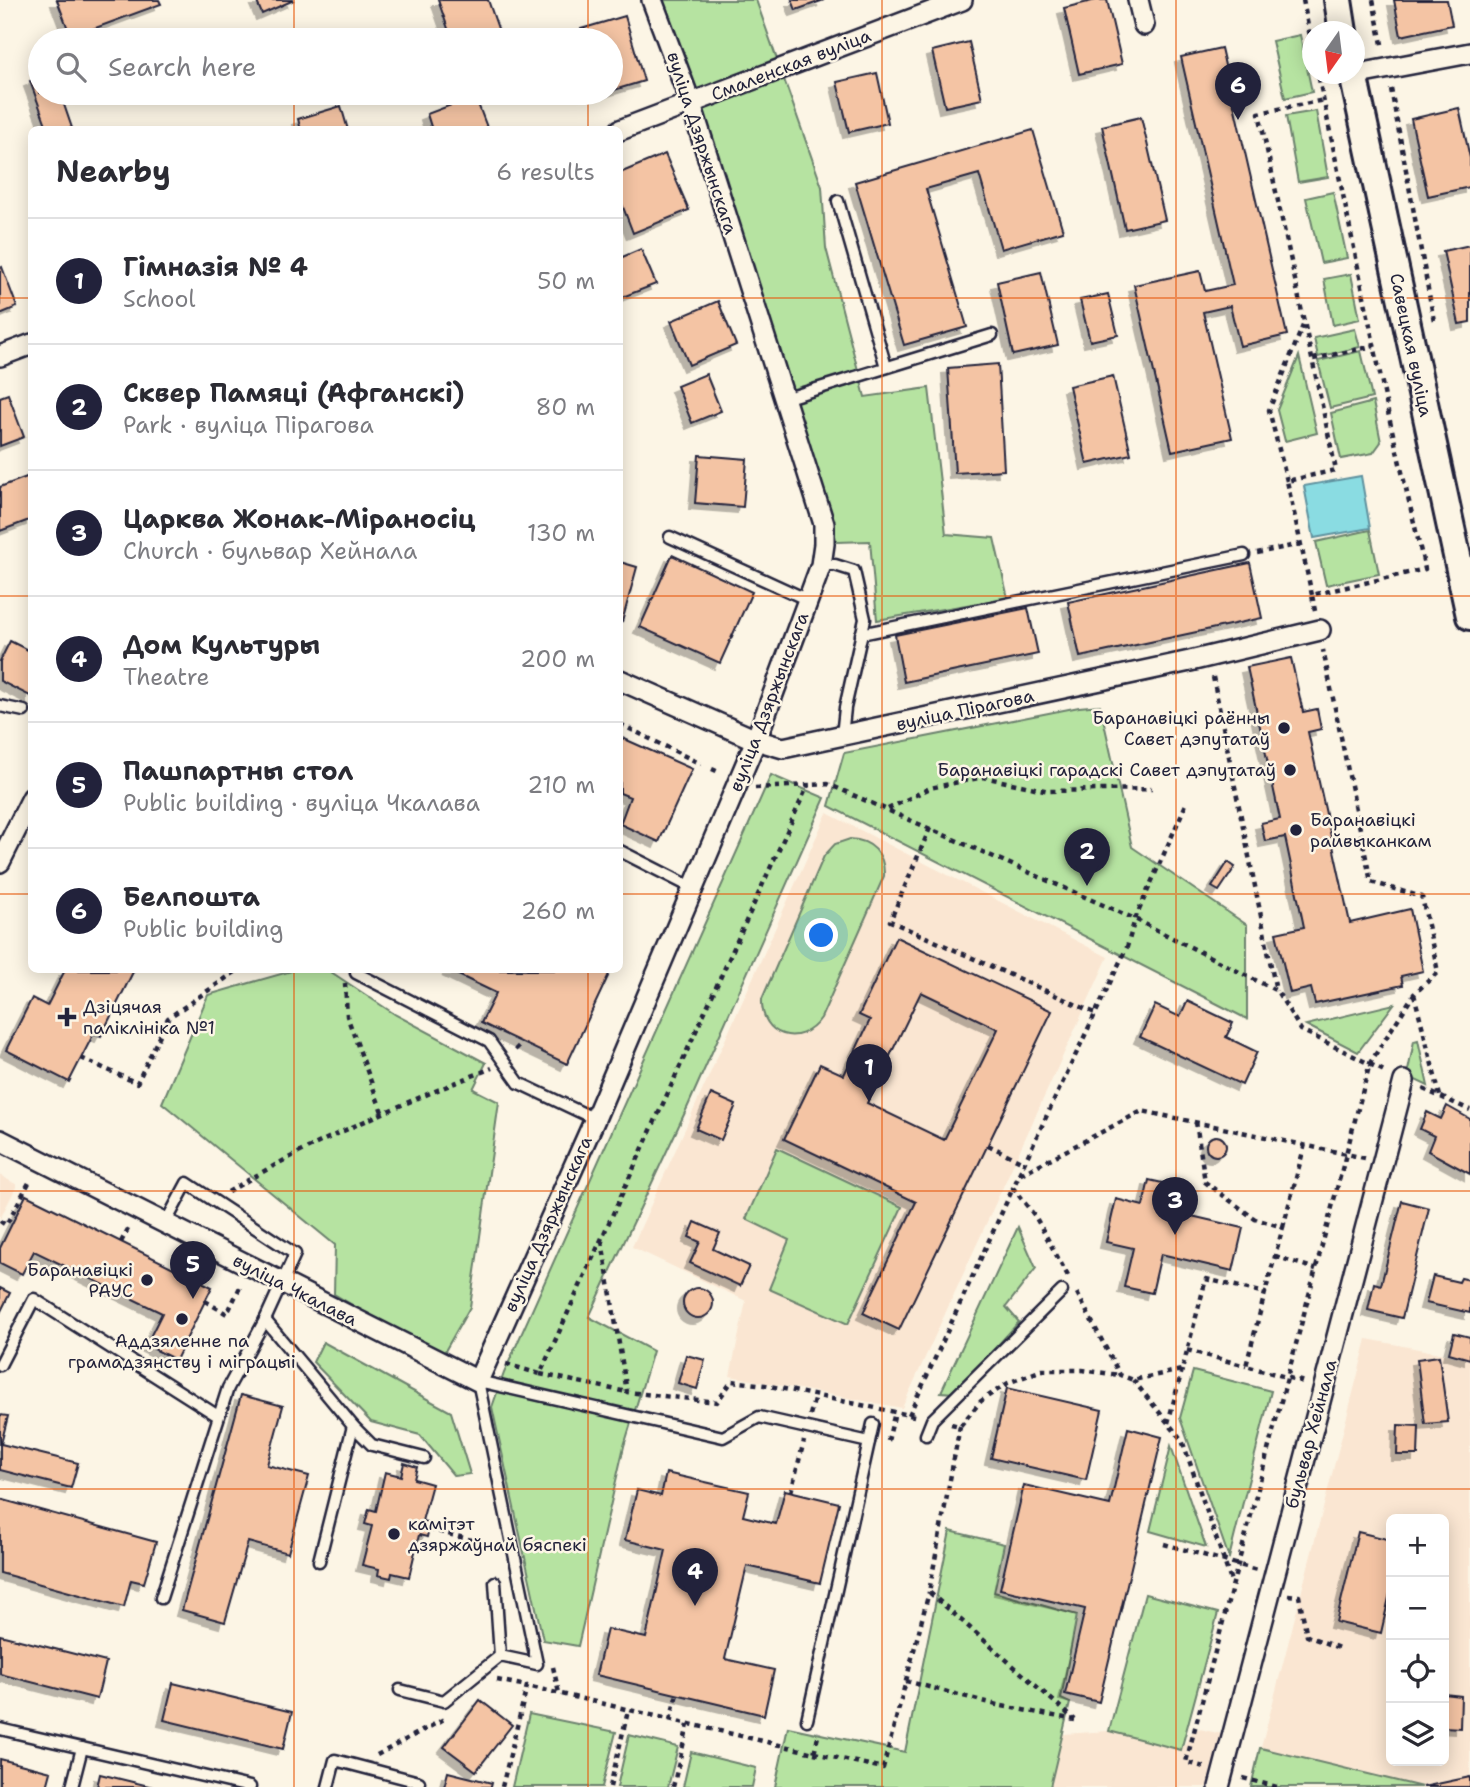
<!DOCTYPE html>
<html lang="en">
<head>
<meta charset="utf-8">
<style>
  :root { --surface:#fff; --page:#f2f2f3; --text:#2b2b33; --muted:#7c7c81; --line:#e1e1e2; --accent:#22223b }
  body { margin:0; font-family:"Shantell Sans",sans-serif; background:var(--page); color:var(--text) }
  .controls { position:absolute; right:21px; bottom:21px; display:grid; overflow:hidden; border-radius:10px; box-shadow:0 4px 18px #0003 }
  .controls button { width:63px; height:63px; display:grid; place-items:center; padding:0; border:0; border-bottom:2px solid var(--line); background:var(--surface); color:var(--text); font:35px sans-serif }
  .compass { position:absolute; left:1302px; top:21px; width:63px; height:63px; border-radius:50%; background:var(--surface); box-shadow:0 4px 18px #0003; rotate:194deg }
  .you { position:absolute; left:822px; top:936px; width:24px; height:24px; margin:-18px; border:5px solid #fff; border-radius:50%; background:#1a73e8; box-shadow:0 0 0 10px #1a73e833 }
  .badge { display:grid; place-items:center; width:46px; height:46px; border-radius:50%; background:var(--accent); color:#fff; font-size:23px; font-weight:700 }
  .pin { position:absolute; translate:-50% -58px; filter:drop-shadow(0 2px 4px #0008) }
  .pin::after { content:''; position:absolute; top:37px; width:24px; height:21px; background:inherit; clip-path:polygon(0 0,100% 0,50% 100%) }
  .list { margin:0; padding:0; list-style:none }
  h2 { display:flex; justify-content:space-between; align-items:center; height:91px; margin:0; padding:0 28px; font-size:30px }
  h2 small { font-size:23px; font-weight:400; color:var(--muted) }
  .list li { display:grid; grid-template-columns:46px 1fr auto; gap:21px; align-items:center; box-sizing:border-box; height:126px; padding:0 28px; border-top:2px solid var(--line) }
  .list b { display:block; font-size:26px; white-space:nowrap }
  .list p { margin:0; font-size:23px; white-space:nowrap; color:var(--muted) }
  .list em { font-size:23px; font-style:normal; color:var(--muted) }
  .icon { flex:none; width:38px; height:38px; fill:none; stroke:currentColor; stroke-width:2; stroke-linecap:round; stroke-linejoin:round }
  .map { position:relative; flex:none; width:1470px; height:1787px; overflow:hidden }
  .search { position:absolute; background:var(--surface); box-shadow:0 4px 18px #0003; left:28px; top:28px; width:595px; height:77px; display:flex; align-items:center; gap:18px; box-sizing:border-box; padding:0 24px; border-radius:38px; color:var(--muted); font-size:26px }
  .panel { position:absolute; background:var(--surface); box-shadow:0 4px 18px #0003; left:28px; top:126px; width:595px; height:847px; border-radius:10px }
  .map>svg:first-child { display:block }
</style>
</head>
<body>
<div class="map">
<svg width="1470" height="1787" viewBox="0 0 1470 1787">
  <defs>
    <filter id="shadow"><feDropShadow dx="-6" dy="6" stdDeviation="0" flood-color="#0004"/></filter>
  </defs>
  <rect width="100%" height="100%" fill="#fcf5e5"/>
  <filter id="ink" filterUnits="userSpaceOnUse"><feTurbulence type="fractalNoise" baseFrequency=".0143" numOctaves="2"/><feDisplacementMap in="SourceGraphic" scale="14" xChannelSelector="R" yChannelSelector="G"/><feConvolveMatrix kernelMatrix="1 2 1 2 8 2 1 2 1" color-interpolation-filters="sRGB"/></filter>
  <g filter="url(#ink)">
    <g fill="#fae6d2" fill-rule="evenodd">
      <polygon points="827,813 1108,957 902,1408 730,1376 746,1301 632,1247"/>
      <polygon points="0,1175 17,1185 0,1219"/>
      <path d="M1367 1339 1470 1359V1777L1422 1787 1261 1748ZM1391 1519H1444V1761H1391Z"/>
      <polygon points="1195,1728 1222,1734 1210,1787 1050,1787 1063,1734 1109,1731 1181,1750"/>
    </g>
    <g fill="#b6e3a1" stroke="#6c826e" stroke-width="2">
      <polygon points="663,0 756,0 822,187 826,248 865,397 929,388 946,534 994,538 1008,598 877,620 870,541 837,542 705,116"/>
      <polygon points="1300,35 1312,92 1285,98 1272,41"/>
      <polygon points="1316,111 1328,177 1298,182 1286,116"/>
      <polygon points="1333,192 1347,258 1321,263 1306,198"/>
      <polygon points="1351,274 1360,319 1333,325 1324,279"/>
      <polygon points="1355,329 1360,347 1318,357 1314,338"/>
      <polygon points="1361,351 1372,398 1330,408 1318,361"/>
      <polygon points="1299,356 1317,433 1285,441 1277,410"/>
      <polygon points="1373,402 1381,442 1373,453 1341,459 1331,413"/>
      <polygon points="1370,530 1379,574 1326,585 1316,542"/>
      <polygon points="1100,705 1132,847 1247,925 1247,1019 829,806 844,753 1079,707"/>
      <polygon points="771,775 825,798 688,1106 589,1317 653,1351 624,1446 578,1646 543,1640 492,1407 504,1373"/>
      <path d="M850 839C872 840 885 854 884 876L821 1018C800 1049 760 1036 762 999L824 856 835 844Z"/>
      <polygon points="295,970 328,970 396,1015 486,1063 473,1089 499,1102 470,1307 441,1358 334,1294 335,1245 162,1103 208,995"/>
      <polygon points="1394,1004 1358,1052 1306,1025"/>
      <polygon points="1418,1040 1428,1086 1407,1076 1414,1041"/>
      <polygon points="777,1148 902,1207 848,1324 769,1289 789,1240 746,1219"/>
      <polygon points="1018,1227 1036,1268 1006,1307 1019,1322 954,1393 941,1392"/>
      <polygon points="323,1342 451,1412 470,1474 454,1476 420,1435 371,1422 313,1362"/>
      <polygon points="1193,1371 1271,1391 1229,1558 1180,1418"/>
      <polygon points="1171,1446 1206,1547 1150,1531"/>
      <polygon points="950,1531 1004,1544 994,1592 1077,1615 1061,1699 1070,1703 1050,1787 775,1787 788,1727 905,1752"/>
      <polygon points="1145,1594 1218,1613 1181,1750 1109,1731"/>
      <polygon points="529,1714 616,1732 602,1787 512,1787"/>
      <polygon points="629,1735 678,1747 668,1787 617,1787"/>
      <polygon points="1260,1748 1261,1748 1422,1787 1251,1787"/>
      <polygon points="691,1752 756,1768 752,1787 683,1787"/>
    </g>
    <polygon fill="#8adce2" stroke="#60929f" stroke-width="2" points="1361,476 1370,528 1314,538 1304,486"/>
    <g fill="#f4c4a4" stroke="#22223b" stroke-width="2" fill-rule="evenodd" filter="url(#shadow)">
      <polygon points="57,0 159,0 161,4 71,37"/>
      <polygon points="256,0 294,0 262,14"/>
      <polygon points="438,0 488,0 502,40 452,40"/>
      <polygon points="792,0 824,0 796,10"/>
      <polygon points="1096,0 1107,0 1122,64 1079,74 1064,8"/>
      <polygon points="1394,0 1447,0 1452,25 1401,36"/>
      <polygon points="625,16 644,81 611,91 611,40 584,40 581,29"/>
      <polygon points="969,42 982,99 945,107 932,51"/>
      <polygon points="1221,48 1287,335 1240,346 1230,306 1203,312 1232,438 1172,451 1134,285 1200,271 1205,291 1233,285 1181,57"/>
      <polygon points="877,73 888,123 849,132 837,82"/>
      <polygon points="40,77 40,93 60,93 72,128 48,130 30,81"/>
      <polygon points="475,96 488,130 432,130 427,114"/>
      <polygon points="341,106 348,130 301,130 298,119"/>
      <polygon points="1459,108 1470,158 1470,187 1428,196 1411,119"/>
      <polygon points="1141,117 1165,220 1125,229 1102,126"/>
      <polygon points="1033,130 1063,231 1001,249 979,174 926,189 967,327 904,345 855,182"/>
      <polygon points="665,154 689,210 633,233 620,199 620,173"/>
      <polygon points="1470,245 1470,322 1459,324 1443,251"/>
      <polygon points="641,249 656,284 620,298 620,258"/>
      <polygon points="2,267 17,307 0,314 0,268"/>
      <polygon points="1041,272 1058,345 1013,355 997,282"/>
      <polygon points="1108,294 1118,335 1090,341 1080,300"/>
      <polygon points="718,301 736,345 689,365 671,321"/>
      <polygon points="998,364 1004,470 955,473 948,368"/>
      <polygon points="706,374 721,411 692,423 677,386"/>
      <polygon points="1113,376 1131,454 1087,464 1069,386"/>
      <polygon points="8,394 24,437 0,446 0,397"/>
      <polygon points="699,455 747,459 743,507 695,503"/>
      <polygon points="32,475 32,519 0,531 0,487"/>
      <polygon points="672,555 752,592 720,663 640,627"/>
      <polygon points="620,562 637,567 622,622 620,621"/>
      <polygon points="1250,563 1262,618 1080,657 1068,602"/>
      <polygon points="1028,608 1038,654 904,682 895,635"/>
      <polygon points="10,641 32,652 32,697 0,681 0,661"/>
      <polygon points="1291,658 1303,712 1317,709 1321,729 1308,732 1350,923 1410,909 1423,971 1401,976 1403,985 1315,1004 1311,988 1290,993 1276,933 1304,927 1285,837 1265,841 1261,823 1280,819 1247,667"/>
      <polygon points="620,737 692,769 659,842 620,824 630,797 620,793"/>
      <polygon points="1228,862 1235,867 1219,891 1212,887"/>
      <path d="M896 937 1052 1011 899 1330 863 1313 916 1202 784 1139 820 1064 844 1075 870 1020 859 1015ZM921 992 998 1029 944 1140 867 1103Z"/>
      <polygon points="65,970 134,970 101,1036 94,1033 69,1082 6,1050 32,998 47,1006"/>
      <polygon points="448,970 611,970 567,1064 481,1023 496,993"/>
      <polygon points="1187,1001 1233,1023 1226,1037 1257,1052 1242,1085 1140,1037 1155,1005 1180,1017"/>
      <polygon points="711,1094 736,1105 721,1140 696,1129"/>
      <polygon points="1447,1106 1470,1119 1470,1174 1428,1151 1434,1136 1420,1129 1427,1112 1441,1119"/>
      <circle cx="1216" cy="1146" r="10"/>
      <polygon points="1149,1180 1176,1186 1170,1211 1243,1228 1233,1271 1161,1254 1152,1293 1124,1287 1133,1248 1106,1242 1116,1199 1143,1206"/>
      <polygon points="26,1195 212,1287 176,1360 146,1345 162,1313 34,1251 22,1274 0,1263 0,1248"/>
      <polygon points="1402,1201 1429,1208 1402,1318 1368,1310 1374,1283 1381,1285"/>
      <polygon points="695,1222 720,1233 713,1249 749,1266 740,1286 690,1263 700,1242 689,1237"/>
      <polygon points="1433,1276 1459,1282 1461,1278 1470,1280 1470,1313 1426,1303"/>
      <polygon points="0,1288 10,1293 0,1313"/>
      <circle cx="698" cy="1303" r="15"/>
      <polygon points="1454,1333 1470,1337 1470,1359 1449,1353"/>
      <polygon points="686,1355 705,1360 697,1389 678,1383"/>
      <polygon points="1439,1356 1448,1422 1425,1424 1417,1359"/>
      <polygon points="1007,1388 1102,1410 1086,1480 991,1458"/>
      <polygon points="241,1395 283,1406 267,1465 309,1476 288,1553 248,1542 225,1622 182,1610"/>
      <polygon points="0,1415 8,1416 1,1444 78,1463 71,1488 0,1470"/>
      <polygon points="1398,1425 1419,1426 1418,1455 1397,1455"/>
      <polygon points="1128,1428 1162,1437 1099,1702 1065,1694 1085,1609 1000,1589 1024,1485 1110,1505"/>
      <polygon points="404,1463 417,1467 414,1479 432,1484 422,1521 430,1523 427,1537 419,1535 409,1577 392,1573 391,1578 378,1575 379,1569 362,1565 372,1526 365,1524 369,1509 376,1511 385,1472 401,1476"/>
      <polygon points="666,1473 749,1492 743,1516 776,1524 785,1490 839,1503 820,1583 747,1566 725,1659 774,1670 764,1715 596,1675 607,1629 646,1638 666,1550 625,1540 637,1490 661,1496"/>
      <polygon points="0,1499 156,1542 144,1583 131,1580 124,1607 0,1573"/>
      <polygon points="1358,1532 1391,1540 1391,1589 1381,1633 1336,1622"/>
      <polygon points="0,1635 106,1662 97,1699 0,1674"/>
      <polygon points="173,1683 292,1712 283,1749 164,1720"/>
      <polygon points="1444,1694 1461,1696 1460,1728 1444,1727"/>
      <polygon points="480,1700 512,1725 476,1771 444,1747"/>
      <polygon points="0,1759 51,1772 47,1787 0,1787"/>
      <polygon points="448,1772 492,1783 491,1787 444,1787"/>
      <polygon points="100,1774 153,1787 97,1787"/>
      <polygon points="1470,1777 1470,1787 1423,1787"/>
    </g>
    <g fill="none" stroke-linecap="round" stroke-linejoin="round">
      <defs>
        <g id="lane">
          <polyline points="838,201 886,367"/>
          <polyline points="784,399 992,335"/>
          <polyline points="670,537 808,600"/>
          <polyline points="821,565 835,565 854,571 865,619 845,708 842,736"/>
          <polyline points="861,634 1244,555"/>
          <polyline points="0,706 24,711"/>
          <polyline points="620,851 693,888"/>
          <polyline points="356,973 489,1041 519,1083 595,1119"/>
          <polyline points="265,1320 353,1426 372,1445 424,1458"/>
          <polyline points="0,1365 34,1299 218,1416"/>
          <polyline points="926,1435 932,1420 1062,1291"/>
          <polyline points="319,1561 353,1426"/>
          <polyline points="495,1582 500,1656"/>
          <polyline points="161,1598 228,1388 265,1320 295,1254 187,1183 165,1224"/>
          <polyline points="400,1690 444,1701 500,1656 537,1664 478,1381 723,1437 759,1417 869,1442"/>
          <polyline points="807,1720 873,1424"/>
          <polyline points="0,1729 250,1787"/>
          <polyline points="72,1787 82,1748"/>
          <polyline points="328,1787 335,1760 419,1782 418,1787"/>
        </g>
        <g id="street">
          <polyline points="1138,0 1144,25"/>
          <polyline points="1353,75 1470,53"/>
          <polyline points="620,130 962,0"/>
          <polyline points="0,356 32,344"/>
          <polyline points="620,680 756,740 783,748 1190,661 1320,630"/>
          <polyline points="0,862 32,798"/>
          <polyline points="0,1140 478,1381 595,1119 756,740 821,565 824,544 824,524 691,104 652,0"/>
          <polyline points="1219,1787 1404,1081"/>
        </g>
        <g id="secondary">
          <polyline points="1338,0 1343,32"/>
          <polyline points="1353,74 1470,616"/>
        </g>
      </defs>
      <use href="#lane" stroke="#22223b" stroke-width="15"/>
      <use href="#street" stroke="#22223b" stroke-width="24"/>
      <use href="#secondary" stroke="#22223b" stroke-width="32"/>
      <g stroke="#22223b" stroke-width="4.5" stroke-dasharray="5 5" stroke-linecap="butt">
        <polyline points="1303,0 1312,47"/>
        <polyline points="1373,0 1383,49"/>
        <polyline points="1391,89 1434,321"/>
        <polyline points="1313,359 1374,346"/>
        <polyline points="1287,481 1269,410 1304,323"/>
        <polyline points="1257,553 1301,544"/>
        <polyline points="1312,595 1287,481 1336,470 1259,113 1324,100"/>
        <polyline points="1315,611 1312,595 1425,569 1389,417 1318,74"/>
        <polyline points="1213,677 1276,991"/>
        <polyline points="620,724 701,764"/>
        <polyline points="712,769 721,773"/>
        <polyline points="755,788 828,784 1135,919 1277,991 1301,1030 1386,1072"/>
        <polyline points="888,809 930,788 983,777 1049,791 1152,789"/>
        <polyline points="930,828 890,921 1095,1013"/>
        <polyline points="345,983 347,1016 382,1112"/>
        <polyline points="1414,994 1440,1096"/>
        <polyline points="515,1050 522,1043"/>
        <polyline points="81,1058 137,1083 168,1018 238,970"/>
        <polyline points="1423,1089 1470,1110"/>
        <polyline points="1196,1122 1205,1182 1255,1219 1283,1227 1265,1293"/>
        <polyline points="988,1145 1025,1163"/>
        <polyline points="1019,1174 1127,947 1135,919 1187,802"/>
        <path d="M228 1192C312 1141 402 1104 492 1068"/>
        <polyline points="0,1221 6,1225 31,1179"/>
        <polyline points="1283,1227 1305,1144"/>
        <polyline points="602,1241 627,1392 717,1402 732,1381 765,1385 919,1417"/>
        <polyline points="121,1242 128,1229"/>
        <polyline points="1275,1256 1316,1269"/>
        <polyline points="1068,1276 1035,1216 1013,1188 1019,1175 1142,1111 1365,1158"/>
        <polyline points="1077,1293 1120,1375 1133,1380 1182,1370 1206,1279 1265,1293 1246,1366 1304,1382"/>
        <polyline points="205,1301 227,1314 240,1287"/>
        <polyline points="1187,1350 1246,1366"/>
        <polyline points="506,1364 540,1374 808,785"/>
        <polyline points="540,1374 627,1392"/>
        <polyline points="1133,1380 1182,1440 1232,1584"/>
        <polyline points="810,1415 815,1396"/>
        <polyline points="909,1415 1013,1188"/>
        <polyline points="1168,1423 1182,1370"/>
        <polyline points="951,1424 960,1426 981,1401 1008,1383 1042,1370 1082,1370 1119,1375"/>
        <polyline points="960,1426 929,1592 1075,1720"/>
        <polyline points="888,1441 895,1412"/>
        <polyline points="791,1492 804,1441"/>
        <polyline points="429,1529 499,1547"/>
        <polyline points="1164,1544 1257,1570"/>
        <polyline points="1288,1595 1299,1596 1307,1636 1342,1649"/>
        <polyline points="553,1667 559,1693"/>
        <polyline points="497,1680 527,1686"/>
        <polyline points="906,1681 929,1592"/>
        <polyline points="670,1720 677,1694"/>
        <polyline points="814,1753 883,1768 906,1681 997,1705 1075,1720"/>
        <polyline points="377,1755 446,1718"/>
        <polyline points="1204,1767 1186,1762 1370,1063 1414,994 1438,972 1422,897 1371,882 1323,650"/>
        <polyline points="1243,1778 1277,1787"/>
        <polyline points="502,1787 527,1686 814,1753 819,1732"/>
        <polyline points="610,1787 628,1711"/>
        <polyline points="673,1787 688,1725"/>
      </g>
      <use href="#lane" stroke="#fcf5e5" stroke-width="10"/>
      <use href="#street" stroke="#fcf5e5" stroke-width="19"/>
      <use href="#secondary" stroke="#fcf5e5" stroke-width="26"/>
    </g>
  </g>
  <path fill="none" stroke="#e8590c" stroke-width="2" stroke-opacity="0.55" d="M294 0V40M588 0V40M882 0V1787M1176 0V1787M294 93V130M588 93V130M0 298H32M620 298H1470M0 596H32M620 596H1470M0 894H32M620 894H1470M294 970V1787M588 970V1787M0 1191H1470M0 1489H1470"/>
  <g fill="#22223b" stroke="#fcf5e5" stroke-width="2.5">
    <circle cx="1284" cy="728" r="7"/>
    <circle cx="1290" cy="770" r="7"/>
    <circle cx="1296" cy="830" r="7"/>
    <path d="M63.5 1006.5h7v7h7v7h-7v7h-7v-7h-7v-7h7z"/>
    <circle cx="147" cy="1280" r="7"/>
    <circle cx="182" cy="1319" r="7"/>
    <circle cx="394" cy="1534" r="7"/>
  </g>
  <g text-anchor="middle" stroke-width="5" stroke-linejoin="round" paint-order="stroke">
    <g font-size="18" fill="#22223b" stroke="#fcf5e5">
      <text transform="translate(791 65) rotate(-21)" y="6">Смаленская вуліца</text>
      <text transform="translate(702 143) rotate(72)" y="6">вуліца Дзяржынскага</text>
      <text transform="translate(1411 345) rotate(78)" y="6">Савецкая вуліца</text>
      <text transform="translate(769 702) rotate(-69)" y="6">вуліца Дзяржынскага</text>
      <text transform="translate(965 710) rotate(-12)" y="6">вуліца Пірагова</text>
      <text transform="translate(548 1224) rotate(-66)" y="6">вуліца Дзяржынскага</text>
      <text transform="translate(295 1290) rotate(27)" y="6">вуліца Чкалава</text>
      <text transform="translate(1311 1434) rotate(-75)" y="6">бульвар Хейнала</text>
    </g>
    <g font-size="18" fill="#22223b" stroke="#fcf5e5" text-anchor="end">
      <text x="1270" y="724">Баранавіцкі раённы<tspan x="1270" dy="21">Савет дэпутатаў</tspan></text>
      <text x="1276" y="776">Баранавіцкі гарадскі Савет дэпутатаў</text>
      <text x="1310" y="826" text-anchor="start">Баранавіцкі<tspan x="1310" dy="21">райвыканкам</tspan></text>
      <text x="83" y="1013" text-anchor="start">Дзіцячая<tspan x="83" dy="21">паліклініка №1</tspan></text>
      <text x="133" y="1276">Баранавіцкі<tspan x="133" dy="21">РАУС</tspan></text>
      <text x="182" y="1347" text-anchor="middle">Аддзяленне па<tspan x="182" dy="21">грамадзянству і міграцыі</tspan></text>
      <text x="408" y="1530" text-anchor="start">камітэт<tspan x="408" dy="21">дзяржаўнай бяспекі</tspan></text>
    </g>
  </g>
</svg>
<div class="controls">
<button>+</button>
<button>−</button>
<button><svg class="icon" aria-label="locate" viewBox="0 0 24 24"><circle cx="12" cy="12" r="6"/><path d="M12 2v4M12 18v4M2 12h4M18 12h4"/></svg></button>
<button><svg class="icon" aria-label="layers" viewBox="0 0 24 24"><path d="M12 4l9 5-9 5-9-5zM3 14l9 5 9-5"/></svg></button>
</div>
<svg class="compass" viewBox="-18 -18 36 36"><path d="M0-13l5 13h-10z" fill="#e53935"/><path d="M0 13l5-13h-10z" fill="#7c7c81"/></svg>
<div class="you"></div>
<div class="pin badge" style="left:869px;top:1102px">1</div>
<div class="pin badge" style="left:1087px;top:886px">2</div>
<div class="pin badge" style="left:1175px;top:1235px">3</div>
<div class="pin badge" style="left:695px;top:1606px">4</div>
<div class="pin badge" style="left:193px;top:1299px">5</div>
<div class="pin badge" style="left:1238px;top:120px">6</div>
<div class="search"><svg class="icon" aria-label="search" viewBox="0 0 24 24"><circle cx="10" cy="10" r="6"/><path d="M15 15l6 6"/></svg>Search here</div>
<section class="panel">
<h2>Nearby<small>6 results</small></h2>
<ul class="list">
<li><span class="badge">1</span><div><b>Гімназія № 4</b><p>School</p></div><em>50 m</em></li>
<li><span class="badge">2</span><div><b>Сквер Памяці (Афганскі)</b><p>Park · вуліца Пірагова</p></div><em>80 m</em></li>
<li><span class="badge">3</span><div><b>Царква Жонак-Міраносіц</b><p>Church · бульвар Хейнала</p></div><em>130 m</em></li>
<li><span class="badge">4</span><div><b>Дом Культуры</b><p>Theatre</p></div><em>200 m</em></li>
<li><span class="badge">5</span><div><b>Пашпартны стол</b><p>Public building · вуліца Чкалава</p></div><em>210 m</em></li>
<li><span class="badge">6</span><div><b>Белпошта</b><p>Public building</p></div><em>260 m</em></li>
</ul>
</section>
</div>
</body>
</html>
